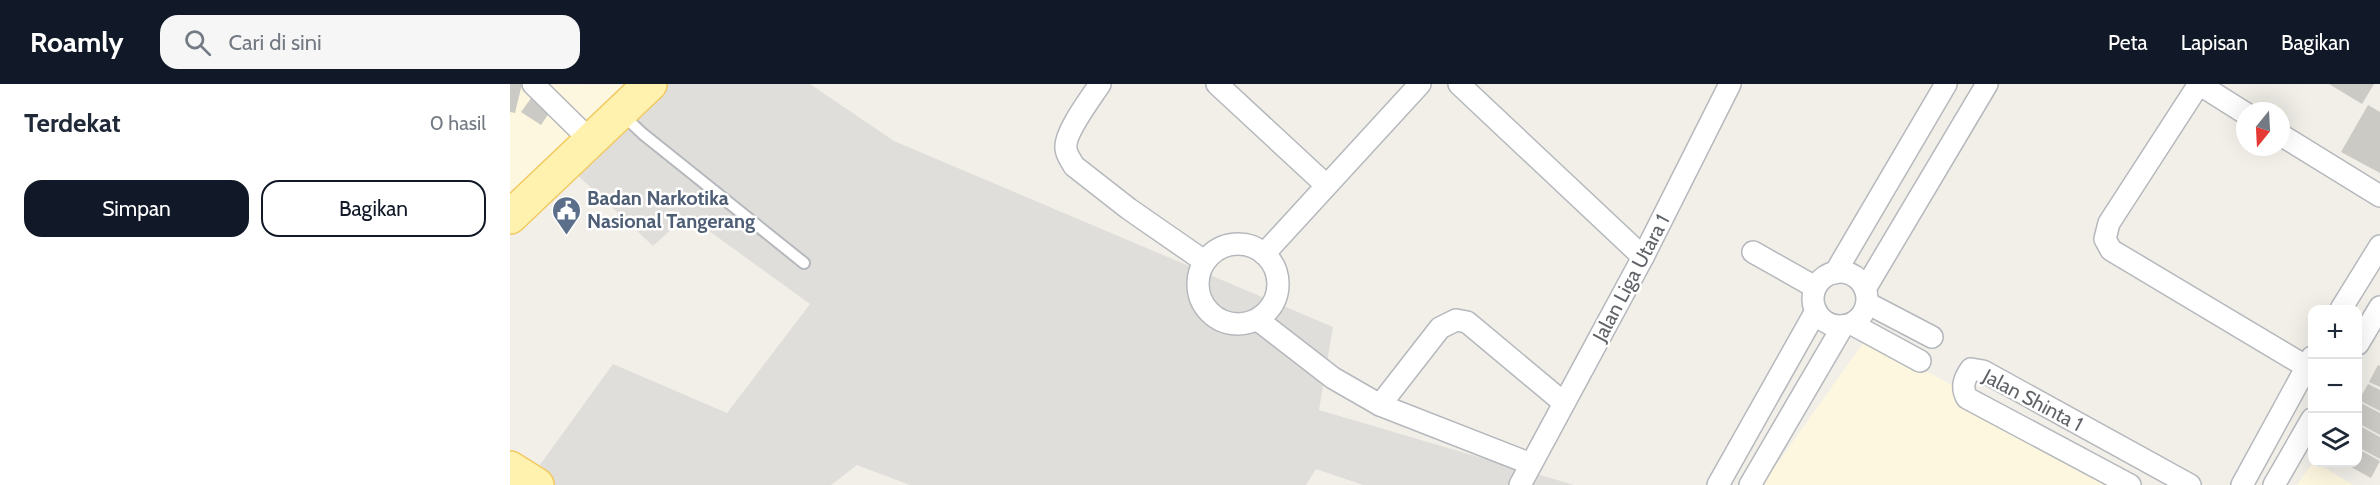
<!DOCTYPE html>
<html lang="id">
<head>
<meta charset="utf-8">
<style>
  :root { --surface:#fff; --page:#f6f6f7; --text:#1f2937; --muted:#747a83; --line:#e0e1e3; --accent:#111827 }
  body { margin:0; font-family:Cabin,sans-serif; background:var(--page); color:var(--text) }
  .controls { position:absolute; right:18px; bottom:18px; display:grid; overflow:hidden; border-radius:12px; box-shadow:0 6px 24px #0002 }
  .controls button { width:54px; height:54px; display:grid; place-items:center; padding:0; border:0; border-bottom:2px solid var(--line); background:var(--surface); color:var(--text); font:30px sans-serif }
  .compass { position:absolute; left:1726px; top:18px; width:54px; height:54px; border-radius:50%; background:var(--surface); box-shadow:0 6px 24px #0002; rotate:198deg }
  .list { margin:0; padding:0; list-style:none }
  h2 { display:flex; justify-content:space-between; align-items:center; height:78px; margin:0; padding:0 24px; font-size:26px }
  h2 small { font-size:20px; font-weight:400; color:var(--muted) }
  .actions { display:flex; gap:12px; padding:18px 24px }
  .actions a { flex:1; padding:14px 0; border:2px solid var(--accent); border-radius:18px; text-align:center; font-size:21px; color:var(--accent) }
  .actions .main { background:var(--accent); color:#fff }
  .icon { flex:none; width:33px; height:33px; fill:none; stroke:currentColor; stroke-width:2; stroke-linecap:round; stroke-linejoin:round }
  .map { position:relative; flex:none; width:1870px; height:401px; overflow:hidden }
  header { display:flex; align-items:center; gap:36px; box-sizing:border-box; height:84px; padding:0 30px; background:var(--accent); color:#fff }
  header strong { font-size:28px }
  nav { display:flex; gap:33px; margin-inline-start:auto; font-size:21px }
  .search { width:420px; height:54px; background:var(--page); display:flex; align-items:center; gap:15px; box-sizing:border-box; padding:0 21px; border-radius:18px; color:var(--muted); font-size:22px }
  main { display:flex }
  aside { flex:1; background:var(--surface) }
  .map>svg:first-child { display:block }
</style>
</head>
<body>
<header>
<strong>Roamly</strong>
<div class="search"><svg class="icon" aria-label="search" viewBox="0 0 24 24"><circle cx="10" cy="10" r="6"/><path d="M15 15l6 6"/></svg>Cari di sini</div>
<nav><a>Peta</a><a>Lapisan</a><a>Bagikan</a></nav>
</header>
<main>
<aside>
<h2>Terdekat<small>0 hasil</small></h2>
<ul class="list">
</ul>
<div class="actions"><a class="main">Simpan</a><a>Bagikan</a></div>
</aside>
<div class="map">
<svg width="1870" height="401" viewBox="0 0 1870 401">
  <rect width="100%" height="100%" fill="#f1efe8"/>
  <g fill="#fef7e0">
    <polygon points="0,0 114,1 58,82 0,144"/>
    <polygon points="1356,255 1628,401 1252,401"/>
    <polygon points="1803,378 1807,379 1843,401 1787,401"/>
  </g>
  <polygon fill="#e0deda" points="115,0 300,0 384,57 823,243 809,326 1064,401 853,401 806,385 796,401 400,401 347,381 321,401 0,401 0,366 24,389 103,280 217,329 300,220 177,131 143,162 58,82"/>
  <g fill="#cccac5">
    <polygon points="0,0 12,0 5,29 0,28"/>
    <polygon points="1819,0 1864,0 1852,20"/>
    <polygon points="24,10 43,23 31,41 11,28"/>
    <polygon points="1858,21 1870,28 1870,89 1831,68"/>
    <polygon points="1868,281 1870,282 1870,303 1859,298"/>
    <polygon points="1858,300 1870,306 1870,327 1849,316"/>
    <polygon points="1849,318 1870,329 1870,351 1848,339"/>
    <polygon points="1848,341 1870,353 1870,375 1848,363"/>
    <polygon points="1848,365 1870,377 1861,394 1832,378 1848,378"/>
  </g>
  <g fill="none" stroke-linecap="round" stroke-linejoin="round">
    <defs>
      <polyline id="lane" points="113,31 133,50 294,179"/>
      <g id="street">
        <polyline points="23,0 81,57"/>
        <path d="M590 0C581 14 554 49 556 64 556 71 561 76 564 82L619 125 694 177"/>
        <polyline points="707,0 816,101"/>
        <polyline points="949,0 1133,173"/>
        <polyline points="1689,0 1599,139 1595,155 1601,166 1797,283"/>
        <polyline points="1689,0 1735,29"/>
        <polyline points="1771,51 1870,112"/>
        <circle cx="728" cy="200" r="40"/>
        <polyline points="1243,168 1305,203"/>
        <polyline points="754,170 910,0"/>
        <circle cx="1330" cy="215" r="27"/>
        <polyline points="1325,189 1436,0"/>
        <polyline points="1355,205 1477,0"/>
        <polyline points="1357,219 1422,253"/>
        <polyline points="1831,225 1870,162"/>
        <polyline points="748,236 823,294 870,321 1021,380"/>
        <polyline points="1342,240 1410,277"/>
        <polyline points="1848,260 1870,223"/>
        <polyline points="870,321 930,244 946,236 957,238 1054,319"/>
        <polyline points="1010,401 1133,173 1220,0"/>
        <polyline points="1208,401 1306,227"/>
        <polyline points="1240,401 1333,242"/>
        <path d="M1620 401 1457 314C1451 303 1454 295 1461 285L1473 287 1680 401"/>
        <polyline points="1732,401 1802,273"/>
        <polyline points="1764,401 1802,335"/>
      </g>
      <g id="primary">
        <polyline points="0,133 140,0"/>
        <polyline points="0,384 27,401"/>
      </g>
    </defs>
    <use href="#lane" stroke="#b5b8bc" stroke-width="14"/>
    <use href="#street" stroke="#b5b8bc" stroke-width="24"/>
    <use href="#primary" stroke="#f2c960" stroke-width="36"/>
    <use href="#lane" stroke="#fff" stroke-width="10"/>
    <use href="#street" stroke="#fff" stroke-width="21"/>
    <use href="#primary" stroke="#fff2af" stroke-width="33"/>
  </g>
  <defs>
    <symbol id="civic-pin" viewBox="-11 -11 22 30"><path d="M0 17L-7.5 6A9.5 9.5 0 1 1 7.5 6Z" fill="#5c6f8a" stroke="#fff"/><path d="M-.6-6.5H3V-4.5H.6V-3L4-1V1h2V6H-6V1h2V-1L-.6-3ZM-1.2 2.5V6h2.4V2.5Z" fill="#fff"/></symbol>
  </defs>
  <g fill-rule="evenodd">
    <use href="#civic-pin" x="40" y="110" width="33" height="45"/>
  </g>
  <g text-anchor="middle" stroke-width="5" stroke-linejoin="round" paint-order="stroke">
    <g font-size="20" font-weight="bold" fill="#4e5e75" stroke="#fff" text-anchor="start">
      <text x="77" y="121">Badan Narkotika<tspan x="77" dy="23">Nasional Tangerang</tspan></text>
    </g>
    <g font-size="20" fill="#5f6368" stroke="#fff">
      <text transform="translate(1121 194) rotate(-62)" y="7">Jalan Liga Utara 1</text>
      <text transform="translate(1523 316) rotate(28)" y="7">Jalan Shinta 1</text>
    </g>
  </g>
</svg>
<div class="controls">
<button>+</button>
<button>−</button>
<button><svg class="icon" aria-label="layers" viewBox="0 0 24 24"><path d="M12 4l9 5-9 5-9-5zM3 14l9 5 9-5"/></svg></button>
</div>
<svg class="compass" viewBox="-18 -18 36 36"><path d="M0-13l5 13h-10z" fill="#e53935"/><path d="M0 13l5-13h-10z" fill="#747a83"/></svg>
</div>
</main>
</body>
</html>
